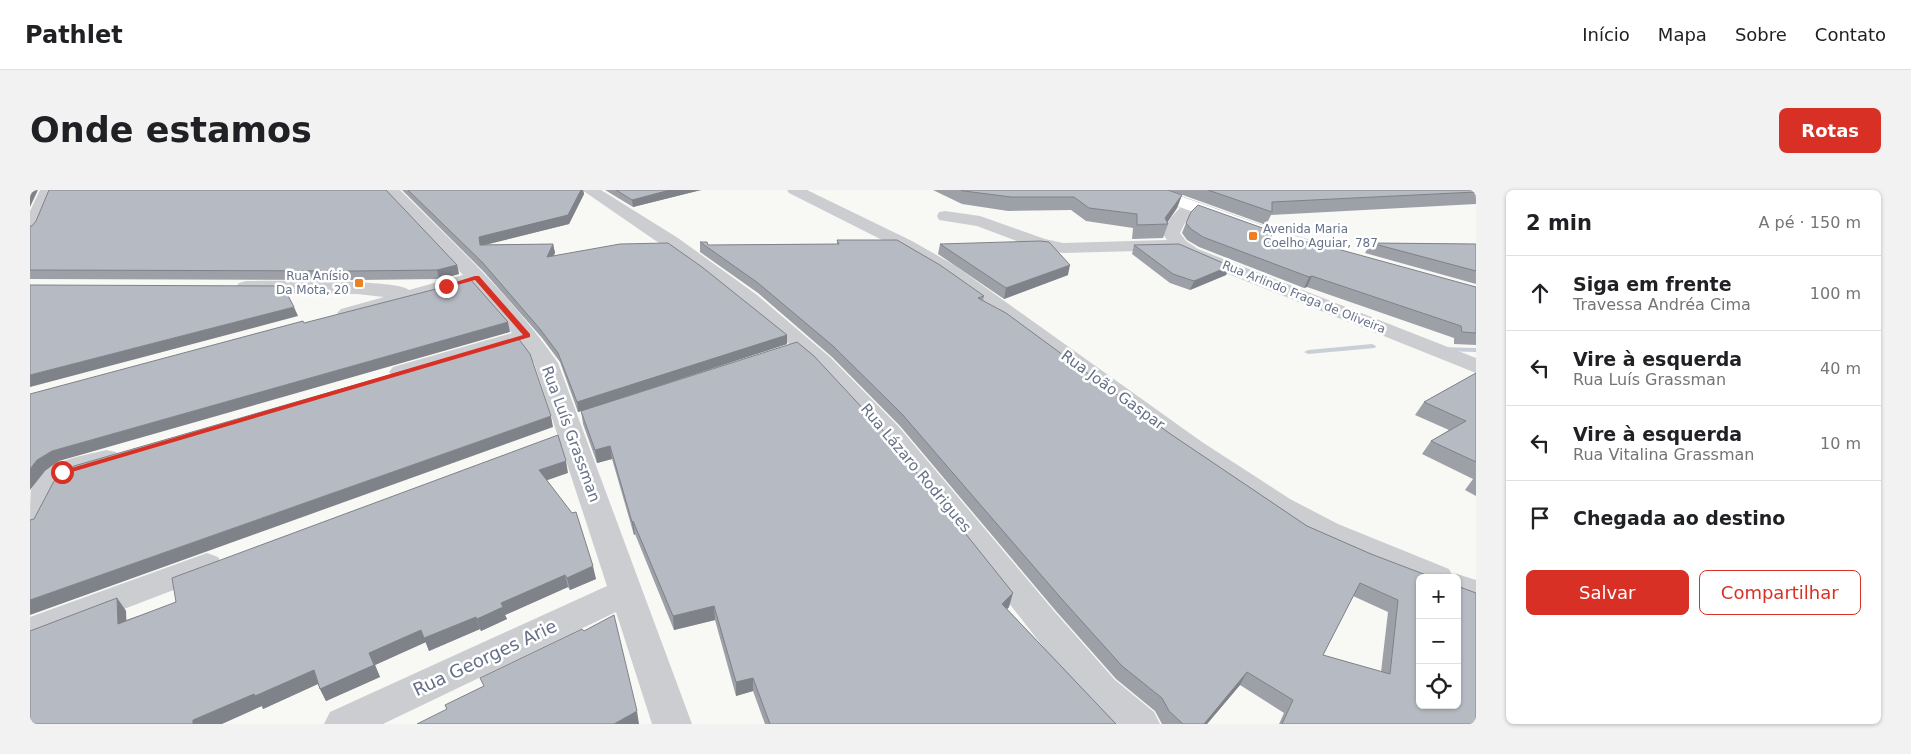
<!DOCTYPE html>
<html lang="pt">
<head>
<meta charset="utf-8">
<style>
  :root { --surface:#fff; --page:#f2f2f2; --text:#202124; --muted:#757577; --line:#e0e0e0; --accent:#d93025 }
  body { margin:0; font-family:"DejaVu Sans",sans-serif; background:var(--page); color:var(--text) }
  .controls { position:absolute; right:15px; bottom:15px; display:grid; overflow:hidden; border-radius:8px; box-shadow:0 1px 4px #0004 }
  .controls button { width:45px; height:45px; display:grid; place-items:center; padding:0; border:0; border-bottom:1px solid var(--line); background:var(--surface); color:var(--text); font:25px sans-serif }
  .stop { position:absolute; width:15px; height:15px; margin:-11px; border:4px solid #d93025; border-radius:50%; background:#fff }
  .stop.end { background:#d93025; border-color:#fff; box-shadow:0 1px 5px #0008 }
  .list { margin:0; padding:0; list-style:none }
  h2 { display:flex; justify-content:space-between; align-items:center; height:65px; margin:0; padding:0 20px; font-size:21px }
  h2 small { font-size:16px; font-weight:400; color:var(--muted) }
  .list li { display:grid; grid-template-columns:32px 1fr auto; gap:15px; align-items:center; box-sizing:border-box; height:75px; padding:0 20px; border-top:1px solid var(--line) }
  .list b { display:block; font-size:19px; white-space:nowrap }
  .list p { margin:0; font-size:16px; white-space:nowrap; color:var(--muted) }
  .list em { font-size:16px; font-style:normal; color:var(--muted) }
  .actions { display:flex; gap:10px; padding:15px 20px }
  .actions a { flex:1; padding:11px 0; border:1px solid var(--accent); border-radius:8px; text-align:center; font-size:18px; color:var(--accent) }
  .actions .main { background:var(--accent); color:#fff }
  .icon { flex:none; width:28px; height:28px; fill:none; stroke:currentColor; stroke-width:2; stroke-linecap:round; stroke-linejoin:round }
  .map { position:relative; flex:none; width:1446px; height:534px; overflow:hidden; border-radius:8px }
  header { display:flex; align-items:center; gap:30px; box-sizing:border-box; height:70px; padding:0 25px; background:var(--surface); border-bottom:1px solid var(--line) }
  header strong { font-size:24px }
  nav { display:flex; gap:28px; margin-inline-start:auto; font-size:18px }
  .intro { display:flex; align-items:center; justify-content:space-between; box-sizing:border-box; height:120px; padding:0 30px }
  h1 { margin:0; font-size:35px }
  .button { padding:12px 22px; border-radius:8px; background:var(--accent); color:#fff; font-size:18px; font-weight:700 }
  main { display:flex; gap:30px; padding:0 30px }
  aside { flex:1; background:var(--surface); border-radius:8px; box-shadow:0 1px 4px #0004 }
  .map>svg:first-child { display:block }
</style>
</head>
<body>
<header>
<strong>Pathlet</strong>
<nav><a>Início</a><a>Mapa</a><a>Sobre</a><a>Contato</a></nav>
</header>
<div class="intro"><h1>Onde estamos</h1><a class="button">Rotas</a></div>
<main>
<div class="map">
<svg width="1446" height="534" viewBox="0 0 1446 534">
  <rect width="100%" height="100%" fill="#f8f8f5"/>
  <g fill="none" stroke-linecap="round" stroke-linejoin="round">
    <g fill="#c8cfd6" fill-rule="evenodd">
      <polygon points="1342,154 1346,156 1345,158 1278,164 1274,162 1278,160"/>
      <polygon points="1409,157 1446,158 1446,162 1412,161 1409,161"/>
    </g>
    <defs>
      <polygon id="secondary" points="1110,0 1133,0 1248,41 1306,58 1309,62 1306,66 1300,68 1236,49 1112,3"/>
    </defs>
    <use href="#secondary" stroke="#bdbfc5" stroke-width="1"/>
    <g fill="#cbcdd1" fill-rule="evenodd">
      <polygon points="10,0 26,0 9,38 6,42 0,43 0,21"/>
      <path d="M353 0H370C426 55 483 108 528 173L662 534H622L586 422 353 534H294L300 522 577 396 504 173 491 154 371 189 363 187 359 182 363 177 482 143 442 95 318 129 311 127 307 123 311 119 354 107 327 104 216 103 209 101 206 97 209 93 216 91C241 91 366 89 379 100L433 85Z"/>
      <polygon points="552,0 571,0 648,48 727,105 801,168 869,237 1024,421 1085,490 1124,522 1130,534 1082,534 1059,512 1021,467 851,249 785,177 749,145 674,84"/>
      <polygon points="757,0 777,0 882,51 924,75 1172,252 1260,309 1308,334 1419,379 1422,385 1427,384 1446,390 1446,416 1427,409 1427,388 1390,388 1390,394 1286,350 1240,323 1152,264 910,83 870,59 759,3"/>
      <path d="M1162 12 1168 14 1170 17 1156 31 1150 43 1156 51 1168 59 1446 168V183L1156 67 1145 60 1033 63 1005 58 947 36 909 30 907 26 909 22 915 21 950 26 1015 49 1033 53 1137 50 1132 43C1139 30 1147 16 1162 12Z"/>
      <path d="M76 260 86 262 90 268 86 274C65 280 39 282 28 304 22 315 18 328 11 339L0 342C0 332 0 309 1 300 13 270 49 267 76 260Z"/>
      <polygon points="177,363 188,367 193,375 188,383 0,455 0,427"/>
    </g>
    <use href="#secondary" fill="#fff" fill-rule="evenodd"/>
  </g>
  <g fill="#9da0a7" fill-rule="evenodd">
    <polygon points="372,0 553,0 554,4 539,34 454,55 523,54 525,63 523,66 757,145 757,154 559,219 979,417 977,419 1086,534 735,534 723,501 706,506 685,430 644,440 605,344 604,345 582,269 567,273 553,234 551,221 548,222 530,172 512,148 454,82"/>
    <polygon points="575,0 671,0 603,17"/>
    <polygon points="903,0 1138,0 1152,5 1147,18 1137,33 1138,34 1133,48 1102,49 1103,38 1056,31 1041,20 978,21 932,14"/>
    <polygon points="1139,0 1446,0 1446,14 1241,25 1236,35"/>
    <polygon points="1156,33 1446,97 1446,155 1424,154 1424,148 1277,97 1274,98 1169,57 1157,50 1152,43"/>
    <polygon points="0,36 427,75 429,84 409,89 329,90 0,89"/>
    <path d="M807 50 954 106 953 111 1139 243 1277 336 1341 364 1446 534H1249L1254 523 1210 495 1177 534H1132L1125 521 1086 489 1025 420 870 236 802 167 728 103 670 62V52L678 55 807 54ZM1323 406 1358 422 1351 482 1293 465Z"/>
    <polygon points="1341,53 1446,54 1446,94 1335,63"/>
    <polygon points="910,54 1038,85 974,109 908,64"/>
    <polygon points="1104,55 1200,76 1196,85 1160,100 1140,93 1102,64"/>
    <polygon points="1446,183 1446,306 1435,300 1443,289 1392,264 1401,251 1419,240 1385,225 1394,212"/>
    <polygon points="538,283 517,290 566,389 540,400 538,397 475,425 477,429 451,441 450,439 399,461 396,452 345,475 350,487 296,511 290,499 288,494 233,519 232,516 0,534 87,408 96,421 96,430"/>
  </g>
  <g fill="#7f8288">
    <polygon points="0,0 8,0 0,17"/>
    <polygon points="551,0 553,0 554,4 539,34 451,56 450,55 449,47"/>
    <polygon points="640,0 671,0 603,17 602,10"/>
    <polygon points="1152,5 1147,18 1136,34 1135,28"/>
    <polygon points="523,54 525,63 518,76 517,67"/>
    <polygon points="427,75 429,84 409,89 407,80"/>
    <polygon points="1040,75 1038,85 974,109 976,98"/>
    <polygon points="1200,76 1196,85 1160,100 1164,91"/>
    <polygon points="1282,86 1277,97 1274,98 1279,87"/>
    <polygon points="264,117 268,126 0,197 0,185"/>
    <polygon points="478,132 480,142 29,271 15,281 0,300 0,279 7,270 22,261"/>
    <polygon points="757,145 757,154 548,222 547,212"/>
    <polygon points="521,226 523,237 0,425 0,410"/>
    <polygon points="580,256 582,269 567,273 565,260"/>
    <polygon points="536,271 538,283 512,292 509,280"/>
    <polygon points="603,331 605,344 604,345 602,332"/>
    <polygon points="563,376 566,389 540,400 537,388"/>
    <polygon points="535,385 538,397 475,425 477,429 451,441 447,429 471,413"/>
    <polygon points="983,403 979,417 968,428 972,414"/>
    <polygon points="87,408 96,421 97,446 88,434"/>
    <polygon points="684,416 685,430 644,440 643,426"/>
    <polygon points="446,427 450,439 399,461 394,448"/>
    <polygon points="391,440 396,452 345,475 350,487 296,511 290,499 339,463"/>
    <polygon points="284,480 290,493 233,519 232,516 192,534 163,534 163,530 224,504"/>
    <polygon points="1217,482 1210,495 1177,534 1174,534"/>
    <polygon points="723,488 723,501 706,506 706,492"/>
    <polygon points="607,521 609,534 584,534"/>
  </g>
  <g fill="#b6bac2" stroke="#7f8288" fill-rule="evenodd">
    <polygon points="19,0 356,0 427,75 407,80 326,81 0,80 0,36 2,36 6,31"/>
    <polygon points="378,0 551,0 538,25 449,47 450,55 523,54 517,67 590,54 638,53 672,77 757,145 547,212 528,163 510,139 453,73"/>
    <polygon points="586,0 640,0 602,10"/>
    <polygon points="931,0 1138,0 1152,5 1135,28 1138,34 1107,35 1107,24 1059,18 1044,7 981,7 934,1"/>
    <polygon points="1178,0 1446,0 1446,2 1242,12 1242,22"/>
    <polygon points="1168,15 1241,41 1242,51 1282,52 1446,97 1446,143 1432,142 1431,136 1282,86 1279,87 1173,47 1161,39 1156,33 1161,22"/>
    <path d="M807 50H867L910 75 954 106 948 108 976 123 1139 243 1277 336 1341 364 1404 388H1390V515H1427V396L1446 403V534H1252L1263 510 1217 482 1174 534H1153L1139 521 1132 508 1092 476 1030 407 872 224 803 156 728 93 670 52H677L678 55 809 54ZM1330 393 1368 410 1360 484 1293 465Z"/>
    <polygon points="1010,51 1019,52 1040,75 976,98 910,54"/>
    <polygon points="1341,53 1446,54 1446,81"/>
    <polygon points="1149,54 1200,76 1164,91 1143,84 1104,55"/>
    <polygon points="441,90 478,132 22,261 7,270 0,279 0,204 273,131 274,133"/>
    <polygon points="0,95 253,96 264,117 0,185"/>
    <polygon points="488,148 500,164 521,226 0,410 0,330 4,329 24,291 44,276"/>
    <polygon points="767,152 784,166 851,238 983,403 972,414 1086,534 740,534 723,488 706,492 684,416 643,426 603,331 602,332 580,256 565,260 551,221"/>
    <polygon points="1446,183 1446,272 1401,251 1436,231 1394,212"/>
    <polygon points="528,245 536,271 509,280 542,323 546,322 563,376 537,388 535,385 471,413 473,417 447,429 446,427 394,448 391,440 339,463 344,475 290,499 284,480 225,506 224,504 163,530 163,534 0,534 0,441 87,408 88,434 146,412 142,388"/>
    <polygon points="584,425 607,521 584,534 387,534 417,519 415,515 454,496 450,488 552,439 554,441"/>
  </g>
  <polygon fill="#d93025" points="445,86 449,86 500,144 500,147 35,284 28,282 493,145 445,90 416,98 413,96"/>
  <g fill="#ec8022" stroke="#fff" stroke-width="2">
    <rect x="1218" y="41" width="10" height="10" rx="2.5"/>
    <rect x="324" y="88" width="10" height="10" rx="2.5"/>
  </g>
  <g text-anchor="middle" stroke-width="5" stroke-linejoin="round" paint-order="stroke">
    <g font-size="12" fill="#667188" stroke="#fff" text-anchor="start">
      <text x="1233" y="43">Avenida Maria<tspan x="1233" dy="14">Coelho Aguiar, 787</tspan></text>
      <text x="319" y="90" text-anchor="end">Rua Anísio<tspan x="319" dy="14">Da Mota, 20</tspan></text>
    </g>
    <g font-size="12" fill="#667188" stroke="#fff">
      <text transform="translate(1274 107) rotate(22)" y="4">Rua Arlindo Fraga de Oliveira</text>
    </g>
    <g font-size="15" fill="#667188" stroke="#fff">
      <text transform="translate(1083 200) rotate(36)" y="5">Rua João Gaspar</text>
      <text transform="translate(541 244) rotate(70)" y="5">Rua Luís Grassman</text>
      <text transform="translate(886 278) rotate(50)" y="5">Rua Lázaro Rodrigues</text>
    </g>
    <g font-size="18" fill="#667188" stroke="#fff">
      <text transform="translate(455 468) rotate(-25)" y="6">Rua Georges Arie</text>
    </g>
  </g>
</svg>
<div class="controls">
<button>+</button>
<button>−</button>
<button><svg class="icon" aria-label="locate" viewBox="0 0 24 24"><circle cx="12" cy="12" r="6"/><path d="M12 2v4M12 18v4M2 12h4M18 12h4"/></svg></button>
</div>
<div class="stop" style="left:32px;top:282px"></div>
<div class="stop end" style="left:416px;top:96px"></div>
</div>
<aside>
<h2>2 min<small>A pé · 150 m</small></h2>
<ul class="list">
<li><svg class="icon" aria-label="ahead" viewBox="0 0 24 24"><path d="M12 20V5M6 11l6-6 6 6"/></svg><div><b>Siga em frente</b><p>Travessa Andréa Cima</p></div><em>100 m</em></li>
<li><svg class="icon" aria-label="left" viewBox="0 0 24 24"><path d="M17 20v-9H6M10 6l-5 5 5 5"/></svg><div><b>Vire à esquerda</b><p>Rua Luís Grassman</p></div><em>40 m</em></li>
<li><svg class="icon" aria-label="left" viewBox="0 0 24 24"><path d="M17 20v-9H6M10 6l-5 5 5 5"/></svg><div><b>Vire à esquerda</b><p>Rua Vitalina Grassman</p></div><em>10 m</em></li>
<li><svg class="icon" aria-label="arrive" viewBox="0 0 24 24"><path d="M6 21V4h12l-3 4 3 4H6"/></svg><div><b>Chegada ao destino</b></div></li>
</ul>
<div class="actions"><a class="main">Salvar</a><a>Compartilhar</a></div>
</aside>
</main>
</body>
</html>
